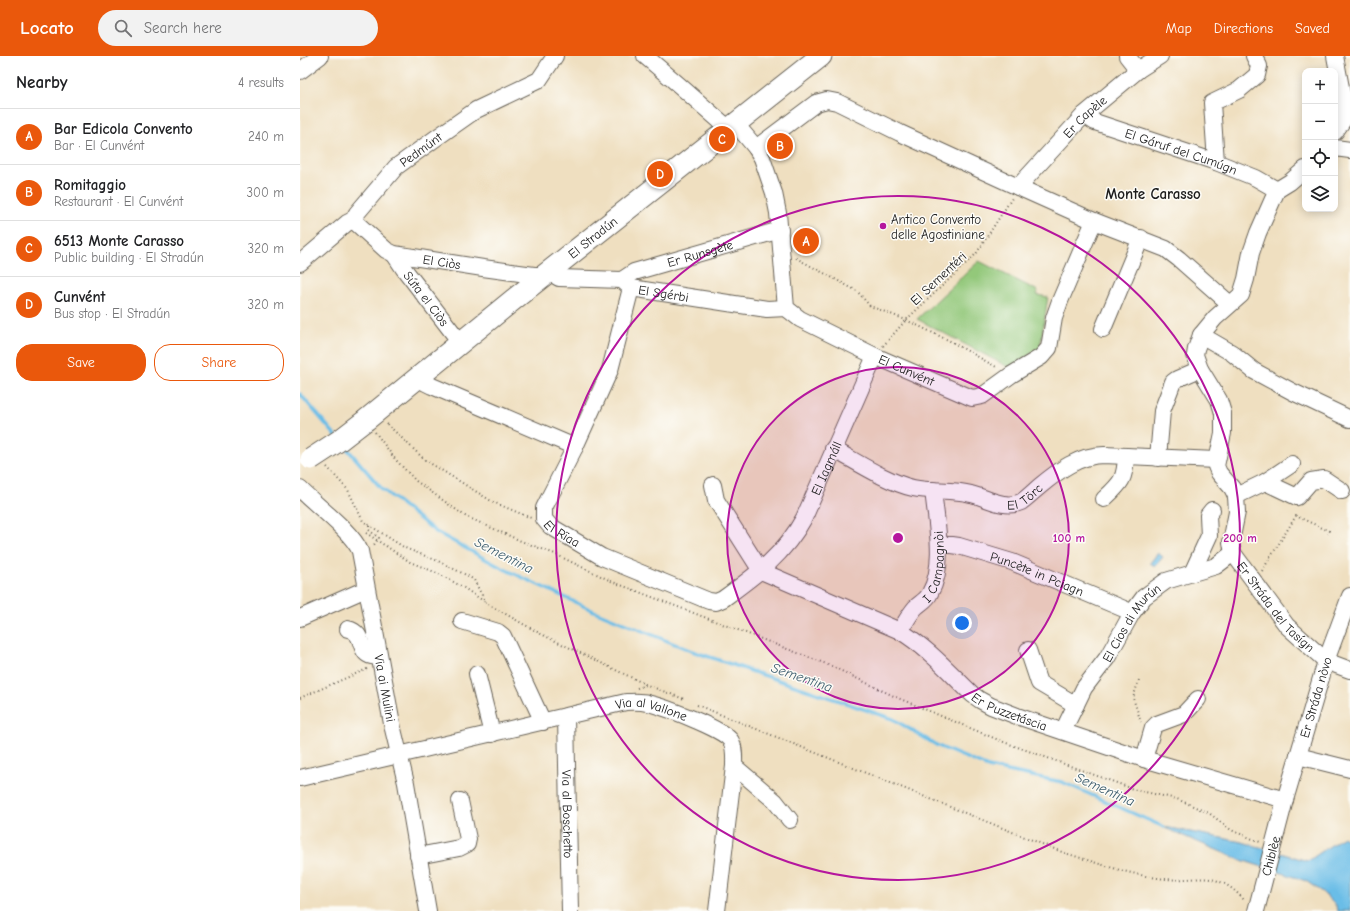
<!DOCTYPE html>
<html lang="en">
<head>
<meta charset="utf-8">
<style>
  :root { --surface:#fff; --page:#f2f2f2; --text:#202124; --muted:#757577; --line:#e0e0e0; --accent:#ea580c }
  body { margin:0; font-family:"Comic Neue",sans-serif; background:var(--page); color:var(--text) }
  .controls { position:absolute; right:12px; top:12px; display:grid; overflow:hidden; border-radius:8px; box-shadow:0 2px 10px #0003 }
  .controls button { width:36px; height:36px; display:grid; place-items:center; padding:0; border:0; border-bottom:1px solid var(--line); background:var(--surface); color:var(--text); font:20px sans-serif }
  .you { position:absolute; left:662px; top:567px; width:14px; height:14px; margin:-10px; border:3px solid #fff; border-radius:50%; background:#1a73e8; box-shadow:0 0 0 6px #1a73e833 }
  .badge { display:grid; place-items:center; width:26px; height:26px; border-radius:50%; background:var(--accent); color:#fff; font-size:13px; font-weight:700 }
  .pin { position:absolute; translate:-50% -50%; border:2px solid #fff; box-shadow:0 1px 4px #0006 }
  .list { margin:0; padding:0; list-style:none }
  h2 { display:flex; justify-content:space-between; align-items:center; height:52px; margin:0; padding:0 16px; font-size:17px }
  h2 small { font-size:13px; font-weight:400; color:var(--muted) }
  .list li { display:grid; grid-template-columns:26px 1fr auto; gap:12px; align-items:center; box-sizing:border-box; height:56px; padding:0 16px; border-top:1px solid var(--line) }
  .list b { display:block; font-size:15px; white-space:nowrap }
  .list p { margin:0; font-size:13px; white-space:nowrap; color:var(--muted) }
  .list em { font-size:13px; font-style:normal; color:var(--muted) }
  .actions { display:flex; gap:8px; padding:12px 16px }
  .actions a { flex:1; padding:9px 0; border:1px solid var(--accent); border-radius:16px; text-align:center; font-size:14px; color:var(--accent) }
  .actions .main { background:var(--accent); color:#fff }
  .icon { flex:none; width:22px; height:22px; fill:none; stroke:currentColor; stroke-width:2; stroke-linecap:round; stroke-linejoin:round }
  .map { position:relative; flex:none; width:1050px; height:855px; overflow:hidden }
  header { display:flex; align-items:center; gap:24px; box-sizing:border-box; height:56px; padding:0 20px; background:var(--accent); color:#fff }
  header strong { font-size:19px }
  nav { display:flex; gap:22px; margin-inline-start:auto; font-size:14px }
  .search { width:280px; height:36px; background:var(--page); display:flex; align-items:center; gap:10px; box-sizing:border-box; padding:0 14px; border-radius:22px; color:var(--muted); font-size:15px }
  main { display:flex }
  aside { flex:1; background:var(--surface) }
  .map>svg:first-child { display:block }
</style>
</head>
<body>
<header>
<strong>Locato</strong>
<div class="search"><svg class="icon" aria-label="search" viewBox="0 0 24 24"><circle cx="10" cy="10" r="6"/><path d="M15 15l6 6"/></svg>Search here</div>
<nav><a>Map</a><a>Directions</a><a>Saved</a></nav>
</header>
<main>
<aside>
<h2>Nearby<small>4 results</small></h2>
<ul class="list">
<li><span class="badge">A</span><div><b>Bar Edicola Convento</b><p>Bar · El Cunvént</p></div><em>240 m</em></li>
<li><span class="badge">B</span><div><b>Romitaggio</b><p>Restaurant · El Cunvént</p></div><em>300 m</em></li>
<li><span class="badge">C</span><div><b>6513 Monte Carasso</b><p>Public building · El Stradún</p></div><em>320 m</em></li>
<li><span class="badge">D</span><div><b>Cunvént</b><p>Bus stop · El Stradún</p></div><em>320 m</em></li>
</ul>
<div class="actions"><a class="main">Save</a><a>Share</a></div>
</aside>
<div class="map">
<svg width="1050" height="855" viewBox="0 0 1050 855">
  <rect width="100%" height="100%" fill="#fdfcf7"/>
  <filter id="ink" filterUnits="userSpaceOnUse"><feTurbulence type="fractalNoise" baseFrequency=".025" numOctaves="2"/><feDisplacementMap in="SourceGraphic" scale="8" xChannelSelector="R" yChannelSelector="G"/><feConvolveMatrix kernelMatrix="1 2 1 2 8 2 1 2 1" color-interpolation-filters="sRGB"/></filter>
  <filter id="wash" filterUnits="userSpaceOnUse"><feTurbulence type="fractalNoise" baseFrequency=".012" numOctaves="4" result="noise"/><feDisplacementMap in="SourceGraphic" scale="16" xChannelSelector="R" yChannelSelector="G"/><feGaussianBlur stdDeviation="0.9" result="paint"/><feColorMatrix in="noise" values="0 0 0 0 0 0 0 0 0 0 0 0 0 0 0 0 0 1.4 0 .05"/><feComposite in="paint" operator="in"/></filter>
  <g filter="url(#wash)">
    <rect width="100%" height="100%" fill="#efdfc0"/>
    <polygon fill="#93c87a" stroke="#58724b" points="679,205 738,235 737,239 748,241 740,292 710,312 617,263"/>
    <g fill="#6bbde7" stroke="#446c82">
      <polygon points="858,497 863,501 855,510 850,507"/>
      <polygon points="860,770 942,786 1008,805 1043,781 1050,786 1050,855 1037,855 1036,850 1022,836 1006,825 938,803"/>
    </g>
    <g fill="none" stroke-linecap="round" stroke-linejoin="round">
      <g stroke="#6bbde7" stroke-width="3.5">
        <polyline points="0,338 36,380"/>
        <polyline points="44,389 81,432 136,476 200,511 294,555 392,595 593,663 638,690 688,711 762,726 864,771"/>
      </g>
    </g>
  </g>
  <g filter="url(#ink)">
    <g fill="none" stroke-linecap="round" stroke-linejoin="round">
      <defs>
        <g id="minor">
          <polyline points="345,0 379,29 428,72"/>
          <polyline points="827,0 838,14"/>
          <polyline points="0,15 20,0"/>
          <path id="s1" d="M784 59 795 66 916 106 956 122 977 134"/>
          <path id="s2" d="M435 67 456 92 462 102 474 137 478 157 486 252 500 263 575 300 672 342 682 340 711 319 741 301 749 292 754 262 760 245 794 165"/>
          <polyline points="1035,76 1044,63 1045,53 1035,0"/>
          <polyline points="456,92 516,47 527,44 537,46 600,77 718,131 794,165 866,193 879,203 930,248"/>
          <polyline points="1035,92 1050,94"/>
          <polyline points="916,106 912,47 939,34 957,19 959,10 954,0"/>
          <path id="s3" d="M1005 113 990 126 977 134 958 177 951 197 946 223 941 239 915 262 901 279 896 293 895 299 900 313 919 344 923 357V377L916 410 919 417 932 432 936 440 937 456 931 486 933 497 987 570 1026 605 1050 614"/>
          <path id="s4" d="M718 131 784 59 838 14 860 0"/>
          <path id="s5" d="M53 164 86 194 94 198 183 212 234 219H254L259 222 322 224 331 232 344 234 467 253 486 252"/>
          <path id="s6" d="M94 198 104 213 160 286"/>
          <path id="s7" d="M0 207 47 167 53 164 57 157 96 111 136 82 176 54 239 24 255 0"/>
          <path id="s8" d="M322 224 334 216 480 174"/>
          <path id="s9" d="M331 232 310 314 275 391 251 438 244 452V463L250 470 302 501 409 545 416 546 423 543C456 519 484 499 504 462L575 300"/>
          <polyline points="803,273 841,182"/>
          <polyline points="901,279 932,297 954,315 993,336 1050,363"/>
          <polyline points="118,321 126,327 132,330 275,391"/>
          <path id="s10" d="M533 393C557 406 587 426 613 432 632 436 652 433 671 438 685 441 705 454 721 446 727 442 734 435 740 430 758 415 779 399 804 399L916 404"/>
          <polyline points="858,402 862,355 873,326 877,323 900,313"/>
          <polyline points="965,426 992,408"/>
          <polyline points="413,429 416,444 461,515"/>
          <path id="s11" d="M0 433C16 449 52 476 60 495L93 673 106 727 128 855"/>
          <polyline points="936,440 965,426 997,441 1011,425 1024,423 1042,435"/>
          <path d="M804 443C821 427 825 424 826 400"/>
          <path id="s12" d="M639 489H652L659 490 712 506 824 553 832 557"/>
          <path id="s13" d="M461 515 600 575C628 592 650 617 673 639L680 644 691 650 717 660 844 703 985 744"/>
          <polyline points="892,517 909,480 908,459 912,454"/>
          <polyline points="0,562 66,533"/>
          <polyline points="162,565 198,576 203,580 243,666"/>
          <path d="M48 573C68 577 55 604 79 600"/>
          <path id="s14" d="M600 575C605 567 609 559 615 552 620 547 627 544 630 537 646 509 636 465 633 434"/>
          <polyline points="728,594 739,627 776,649"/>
          <polyline points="177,618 192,678"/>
          <path id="s15" d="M266 660 270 855"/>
          <path id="s16" d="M763 675 784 632 807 602 832 557 844 541 866 525 916 510 933 497"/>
          <polyline points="998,700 1050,713"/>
          <polyline points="844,703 853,672 857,668 884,658 898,643"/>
          <polyline points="434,710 475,745 490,764"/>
          <path id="s17" d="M0 722 326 646C333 646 340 645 347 647 362 650 424 673 431 685 435 692 434 702 434 710L417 855"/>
          <polyline points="118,800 159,792 167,788 168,783 160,745"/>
          <path id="s18" d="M956 855 985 744 1026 605 1050 540"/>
        </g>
        <g id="major">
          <path id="s19" d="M66 364 213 244 521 0"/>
        </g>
      </defs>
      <use href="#minor" stroke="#666055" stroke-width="18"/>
      <use href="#major" stroke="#666055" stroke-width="23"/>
      <g stroke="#666055" stroke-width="2" stroke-dasharray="1 3" stroke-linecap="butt">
        <polyline points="496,202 557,235 570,250 606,264 650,285 698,312"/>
        <polyline points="583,290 606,264 676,198 712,142"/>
        <polyline points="87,368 125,404 193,446 231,462"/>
        <polyline points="75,376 95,403 116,425 165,460 221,485 255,498 313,526 529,609 598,642 701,685 836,734 877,743 909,757 931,774 960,786"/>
        <polyline points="27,411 48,434 63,465 105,492 138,505 168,520 174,524 186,547 241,578 347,629 384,643"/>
        <polyline points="69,470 69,474 79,482 73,490"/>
        <polyline points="66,477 110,506 137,517 161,530 185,546"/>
        <polyline points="962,515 996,460 1029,475 1028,478"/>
        <polyline points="839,624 833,642 841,666"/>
        <polyline points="337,632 346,629"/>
        <polyline points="0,642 67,613"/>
        <path d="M397 649 762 796C794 806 833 820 866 823 882 825 900 820 915 824 928 828 936 835 945 845"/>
      </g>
      <use href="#minor" stroke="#fff" stroke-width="16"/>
      <use href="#major" stroke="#fff" stroke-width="21"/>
      <defs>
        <polyline id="major-bridge" points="11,403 40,384 66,364"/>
      </defs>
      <use href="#major-bridge" stroke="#666055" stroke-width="23" stroke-linecap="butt"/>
      <use href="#major-bridge" stroke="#fff" stroke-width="21"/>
    </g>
  </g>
  <circle cx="598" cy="482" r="171" fill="#b5179e" fill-opacity=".12"/>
  <g fill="none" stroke="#b5179e" stroke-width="2">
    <circle cx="598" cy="482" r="171"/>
    <circle cx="598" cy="482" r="342"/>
  </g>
  <circle fill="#b5179e" stroke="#fdfcf7" stroke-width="1.5" cx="583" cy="170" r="4"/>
  <g text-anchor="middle" stroke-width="3" stroke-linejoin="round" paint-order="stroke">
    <g font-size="13" fill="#1c1c1c" stroke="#fdfcf7">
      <text dy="5" stroke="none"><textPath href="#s4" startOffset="97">Er Capèle</textPath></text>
      <text dy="5" stroke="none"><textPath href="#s7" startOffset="167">Pedmúnt</textPath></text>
      <text dy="5" stroke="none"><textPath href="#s1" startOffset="104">El Gáruf del Cumúgn</textPath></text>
      <text dy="5" stroke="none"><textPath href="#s19" startOffset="291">El Stradún</textPath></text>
      <text dy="5" stroke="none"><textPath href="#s8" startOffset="83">Er Runsgète</textPath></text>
      <text dy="5" stroke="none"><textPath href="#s5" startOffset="102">El Ciòs</textPath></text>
      <text transform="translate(638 222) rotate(-43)" y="5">El Sementéri</text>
      <text dy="5" stroke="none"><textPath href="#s5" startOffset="329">El Sgérbi</textPath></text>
      <text dy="5" stroke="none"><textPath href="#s6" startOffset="55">Súta el Ciòs</textPath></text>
      <text dy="5" stroke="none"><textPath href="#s2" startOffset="333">El Cunvént</textPath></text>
      <text dy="5" stroke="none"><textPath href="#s9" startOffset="619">El Iagmáll</textPath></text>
      <text dy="5" stroke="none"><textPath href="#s10" startOffset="205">El Törc</textPath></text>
      <text dy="5" stroke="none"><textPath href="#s9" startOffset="272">El Rïaa</textPath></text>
      <text dy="5" stroke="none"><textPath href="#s14" startOffset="76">I Campagnòi</textPath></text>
      <text dy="5" stroke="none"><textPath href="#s12" startOffset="103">Puncète in Pciagn</textPath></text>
      <text dy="5" stroke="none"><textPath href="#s3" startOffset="506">Er Stráda del Tasígn</textPath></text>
      <text dy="5" stroke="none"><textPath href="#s16" startOffset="129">El Cios di Murún</textPath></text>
      <text dy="5" stroke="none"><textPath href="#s11" startOffset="226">Via ai Mulini</textPath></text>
      <text dy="5" stroke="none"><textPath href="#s18" startOffset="222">Er Stráda nòvo</textPath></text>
      <text dy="5" stroke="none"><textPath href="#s13" startOffset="289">Er Puzzetáscia</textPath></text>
      <text dy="5" stroke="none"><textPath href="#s17" startOffset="361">Via al Vallone</textPath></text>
      <text dy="5" stroke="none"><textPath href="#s15" startOffset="98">Via al Boschetto</textPath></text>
      <text dy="5" stroke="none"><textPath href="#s18" startOffset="57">Chiblèe</textPath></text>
    </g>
    <g font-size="13" fill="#1c1c1c" stroke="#fdfcf7" text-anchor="start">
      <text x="591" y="168">Antico Convento<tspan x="591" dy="15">delle Agostiniane</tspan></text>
    </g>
    <g font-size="14" font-style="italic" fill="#3c5c6d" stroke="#fdfcf7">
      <text transform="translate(204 499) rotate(27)" y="5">Sementina</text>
      <text transform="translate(502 621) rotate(19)" y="5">Sementina</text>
      <text transform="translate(805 733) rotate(24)" y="5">Sementina</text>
    </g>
    <g font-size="15" font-weight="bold" fill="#1c1c1c" stroke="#fdfcf7">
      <text x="853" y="143">Monte Carasso</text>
    </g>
  </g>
  <circle cx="598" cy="482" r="6" fill="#b5179e" stroke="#fdfcf7" stroke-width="2"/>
  <g font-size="12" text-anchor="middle" font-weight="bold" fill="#b5179e" stroke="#fdfcf7" stroke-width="3" stroke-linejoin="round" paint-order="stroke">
    <text x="769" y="486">100 m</text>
    <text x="940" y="486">200 m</text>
  </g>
</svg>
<div class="controls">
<button>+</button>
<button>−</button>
<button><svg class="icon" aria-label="locate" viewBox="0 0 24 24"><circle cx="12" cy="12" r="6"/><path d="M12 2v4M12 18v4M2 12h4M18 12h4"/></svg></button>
<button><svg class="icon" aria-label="layers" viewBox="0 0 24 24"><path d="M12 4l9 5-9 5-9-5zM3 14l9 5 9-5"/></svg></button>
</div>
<div class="you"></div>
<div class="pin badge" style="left:506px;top:185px">A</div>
<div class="pin badge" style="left:480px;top:90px">B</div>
<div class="pin badge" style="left:422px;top:83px">C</div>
<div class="pin badge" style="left:360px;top:118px">D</div>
</div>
</main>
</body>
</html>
